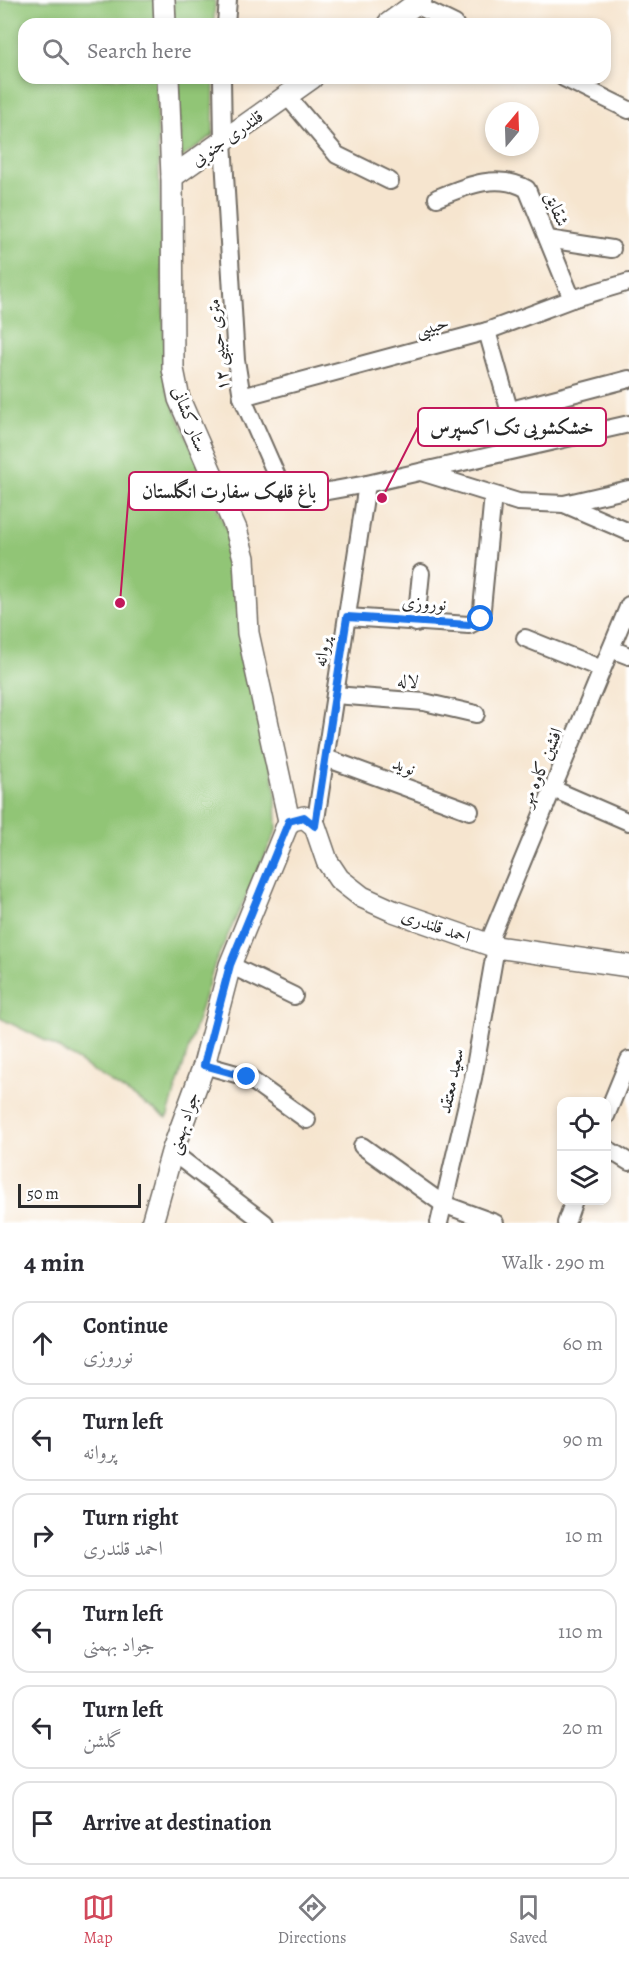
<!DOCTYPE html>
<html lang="en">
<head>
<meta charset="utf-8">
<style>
  :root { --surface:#fff; --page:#f7f7f7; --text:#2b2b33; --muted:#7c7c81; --line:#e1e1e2; --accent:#d1495b }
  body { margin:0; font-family:Alegreya,Amiri,serif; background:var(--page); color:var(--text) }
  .controls { position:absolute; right:18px; bottom:18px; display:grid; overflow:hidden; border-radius:12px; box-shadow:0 3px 9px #0003 }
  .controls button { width:54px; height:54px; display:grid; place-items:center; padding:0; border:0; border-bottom:2px solid var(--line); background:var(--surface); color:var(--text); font:30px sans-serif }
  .compass { position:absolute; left:485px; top:102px; width:54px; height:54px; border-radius:50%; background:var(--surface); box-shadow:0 3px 9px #0003; rotate:19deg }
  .scale { position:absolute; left:18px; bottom:15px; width:123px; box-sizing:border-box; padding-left:6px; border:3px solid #2b2b2b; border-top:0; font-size:16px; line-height:21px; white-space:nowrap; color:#2b2b2b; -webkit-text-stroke:4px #fff; paint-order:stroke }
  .stop { position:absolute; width:18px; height:18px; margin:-14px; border:4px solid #1a73e8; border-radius:50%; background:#fff }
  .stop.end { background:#1a73e8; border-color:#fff; box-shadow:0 2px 6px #0008 }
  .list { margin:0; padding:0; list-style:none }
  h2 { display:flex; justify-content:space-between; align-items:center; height:78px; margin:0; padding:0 24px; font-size:26px }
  h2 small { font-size:20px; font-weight:400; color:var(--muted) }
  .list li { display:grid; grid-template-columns:39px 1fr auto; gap:18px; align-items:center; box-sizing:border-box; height:84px; margin:0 12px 12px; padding:0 12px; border:2px solid var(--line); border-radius:18px }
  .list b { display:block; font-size:22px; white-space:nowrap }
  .list p { margin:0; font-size:20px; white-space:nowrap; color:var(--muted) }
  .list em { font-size:20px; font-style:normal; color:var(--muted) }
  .icon { flex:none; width:33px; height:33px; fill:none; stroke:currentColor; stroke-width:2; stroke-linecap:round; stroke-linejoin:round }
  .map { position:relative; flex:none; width:629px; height:1223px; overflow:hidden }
  .search { position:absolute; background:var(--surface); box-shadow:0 3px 9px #0003; left:18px; right:18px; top:18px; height:66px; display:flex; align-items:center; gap:15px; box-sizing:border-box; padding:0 21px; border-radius:18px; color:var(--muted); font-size:22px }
  .sheet { height:654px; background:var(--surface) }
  nav { display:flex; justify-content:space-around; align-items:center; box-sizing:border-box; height:84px; border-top:2px solid var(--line); background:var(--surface); font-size:16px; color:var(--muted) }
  nav a { display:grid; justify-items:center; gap:3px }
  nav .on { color:var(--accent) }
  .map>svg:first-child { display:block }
</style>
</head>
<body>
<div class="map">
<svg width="629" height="1223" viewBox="0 0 629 1223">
  <rect width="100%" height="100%" fill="#fff"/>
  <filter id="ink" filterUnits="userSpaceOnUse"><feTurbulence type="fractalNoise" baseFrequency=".0167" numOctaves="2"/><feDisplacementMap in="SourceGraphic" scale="12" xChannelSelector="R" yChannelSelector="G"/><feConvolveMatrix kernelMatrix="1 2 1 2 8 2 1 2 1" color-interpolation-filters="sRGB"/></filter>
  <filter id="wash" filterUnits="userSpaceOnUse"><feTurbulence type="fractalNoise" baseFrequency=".008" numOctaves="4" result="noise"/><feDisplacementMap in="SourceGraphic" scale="24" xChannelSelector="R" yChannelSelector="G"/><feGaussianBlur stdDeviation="1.35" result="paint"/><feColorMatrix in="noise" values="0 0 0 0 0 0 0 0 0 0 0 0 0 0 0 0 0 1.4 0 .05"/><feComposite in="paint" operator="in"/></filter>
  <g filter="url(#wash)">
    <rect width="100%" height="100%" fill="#f6e5cf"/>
    <g fill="#91c576" stroke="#5e7850" stroke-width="1.5">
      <polygon points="0,0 154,0 155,24 24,24 24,78 156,78 166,388 234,547 276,794 277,829 215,963 167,1118 50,1043 0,1018"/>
      <polygon points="173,0 215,0 214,24 174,24"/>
      <polygon points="177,78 214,78 213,135 181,158"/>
    </g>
  </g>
  <g filter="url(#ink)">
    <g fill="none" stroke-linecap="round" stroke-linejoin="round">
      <defs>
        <g id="minor">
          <polyline points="416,5 455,24"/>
          <polyline points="226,24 228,0"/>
          <polyline points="222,78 223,141 236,360 242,397 279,481 306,495 367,484 629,424"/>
          <polyline points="564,78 629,110"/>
          <polyline points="287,96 337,155 390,181"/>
          <path d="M437 198C466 186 497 172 527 189L572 299"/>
          <polyline points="548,239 612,249"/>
          <polyline points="487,331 520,448"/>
          <polyline points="242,397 487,331 572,299 629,282"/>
          <polyline points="511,410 629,379"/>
          <polyline points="421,472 518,502 564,504 629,489"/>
          <polyline points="564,504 629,532"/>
          <polyline points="347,617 469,625 481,619 493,495"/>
          <polyline points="416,623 421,573"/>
          <polyline points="525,638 602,669"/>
          <polyline points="611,649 629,656"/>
          <polyline points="335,695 424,702 476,714"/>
          <polyline points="326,758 470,811"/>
          <polyline points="553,789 629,822"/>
          <polyline points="315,826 367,484"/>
          <polyline points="488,944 629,605"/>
          <polyline points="230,965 294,996"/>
          <polyline points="204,1065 247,1077 307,1120"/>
          <polyline points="606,1116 629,1060"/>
          <polyline points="362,1146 443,1204 495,1223"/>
          <polyline points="606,1148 629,1162"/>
          <polyline points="172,1152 265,1223"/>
          <polyline points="439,1223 473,1078 496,947"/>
          <polyline points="566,1223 574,1200"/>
        </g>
        <g id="tertiary">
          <polyline points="164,0 165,24"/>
          <polyline points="388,24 421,0"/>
          <polyline points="172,177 312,78"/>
          <polyline points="289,821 304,817 315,826 327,861 339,879 362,897 393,911 496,947 629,966"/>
          <polyline points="152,1223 172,1152 204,1065 230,965 289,821 248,633 244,558 236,529 179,399 173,369 172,177 168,78"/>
        </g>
      </defs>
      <use href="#minor" stroke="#726c64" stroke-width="20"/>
      <use href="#tertiary" stroke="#726c64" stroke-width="24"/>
      <use href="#minor" stroke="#fff" stroke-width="16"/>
      <use href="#tertiary" stroke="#fff" stroke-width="21"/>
    </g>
  </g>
  <g fill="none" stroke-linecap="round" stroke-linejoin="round" filter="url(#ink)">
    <polyline stroke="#1a73e8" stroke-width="8" points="247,1077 204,1065 230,965 289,821 304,817 315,826 347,617 469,625 481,619"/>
  </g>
  <g text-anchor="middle" stroke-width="6" stroke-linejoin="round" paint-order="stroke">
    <g font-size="18" fill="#2b2b2b" stroke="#fff">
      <text transform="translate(227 138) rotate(-35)" y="6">قلندری جنوبی</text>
      <text transform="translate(557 209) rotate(68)" y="6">شقایق</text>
      <text transform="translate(432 326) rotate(-15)" y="6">حبیبی</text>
      <text transform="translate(218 345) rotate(-96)" y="6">۱۲ متری حبیبی</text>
      <text transform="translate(190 419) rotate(69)" y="6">ستار کشانی</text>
      <text transform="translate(424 603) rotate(3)" y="6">نوروزی</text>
      <text transform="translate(322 652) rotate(-81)" y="6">پروانه</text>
      <text transform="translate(408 681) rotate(5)" y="6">لاله</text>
      <text transform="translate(404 766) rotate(20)" y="6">نوید</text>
      <text transform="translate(541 767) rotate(-67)" y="6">افشین کاوه مهر</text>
      <text transform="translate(436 926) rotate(19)" y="6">احمد قلندری</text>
      <text transform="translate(451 1081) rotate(-78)" y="6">سعید معتقد</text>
      <text transform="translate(183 1123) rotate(-71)" y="6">جواد بهمنی</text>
    </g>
  </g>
  <path fill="none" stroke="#c2185b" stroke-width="2" d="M382 498L418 427M120 603L129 491"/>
  <g fill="#c2185b" stroke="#fff" stroke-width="2">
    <circle cx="382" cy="498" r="6"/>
    <circle cx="120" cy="603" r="6"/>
  </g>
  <g fill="#fff" stroke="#c2185b" stroke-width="2">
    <rect x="418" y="408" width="188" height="38" rx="6"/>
    <rect x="129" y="472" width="199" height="38" rx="6"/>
  </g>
  <g font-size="20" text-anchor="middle" font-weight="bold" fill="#2b2b2b">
    <text x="512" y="434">خشکشویی تک اکسپرس</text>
    <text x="229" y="498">باغ قلهک سفارت انگلستان</text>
  </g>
</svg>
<div class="controls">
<button><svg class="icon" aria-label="locate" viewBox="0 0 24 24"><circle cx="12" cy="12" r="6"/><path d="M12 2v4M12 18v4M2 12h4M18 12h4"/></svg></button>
<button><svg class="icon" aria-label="layers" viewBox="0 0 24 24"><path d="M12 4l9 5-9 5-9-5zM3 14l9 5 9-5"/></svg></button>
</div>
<svg class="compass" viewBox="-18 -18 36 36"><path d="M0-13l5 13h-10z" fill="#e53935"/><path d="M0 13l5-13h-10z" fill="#7c7c81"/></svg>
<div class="scale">50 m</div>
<div class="stop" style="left:481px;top:619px"></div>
<div class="stop end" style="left:247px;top:1077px"></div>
<div class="search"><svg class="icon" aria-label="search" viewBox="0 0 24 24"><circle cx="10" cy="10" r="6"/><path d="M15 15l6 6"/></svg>Search here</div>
</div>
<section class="sheet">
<h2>4 min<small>Walk · 290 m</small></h2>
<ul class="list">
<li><svg class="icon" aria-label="ahead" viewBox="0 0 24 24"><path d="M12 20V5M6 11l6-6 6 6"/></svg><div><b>Continue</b><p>نوروزی</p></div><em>60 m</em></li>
<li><svg class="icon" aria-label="left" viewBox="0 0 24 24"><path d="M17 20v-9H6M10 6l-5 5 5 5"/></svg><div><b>Turn left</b><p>پروانه</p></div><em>90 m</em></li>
<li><svg class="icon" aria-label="right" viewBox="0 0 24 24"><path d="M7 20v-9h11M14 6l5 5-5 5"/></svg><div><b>Turn right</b><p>احمد قلندری</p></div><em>10 m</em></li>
<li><svg class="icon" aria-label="left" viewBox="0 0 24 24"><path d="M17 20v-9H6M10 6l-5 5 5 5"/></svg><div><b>Turn left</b><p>جواد بهمنی</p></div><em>110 m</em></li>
<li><svg class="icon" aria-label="left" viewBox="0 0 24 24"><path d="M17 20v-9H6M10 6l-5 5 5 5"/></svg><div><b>Turn left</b><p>گلشن</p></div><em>20 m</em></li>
<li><svg class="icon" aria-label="arrive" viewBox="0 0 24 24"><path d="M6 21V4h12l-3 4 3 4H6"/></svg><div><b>Arrive at destination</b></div></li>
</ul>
</section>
<nav>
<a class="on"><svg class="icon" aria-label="map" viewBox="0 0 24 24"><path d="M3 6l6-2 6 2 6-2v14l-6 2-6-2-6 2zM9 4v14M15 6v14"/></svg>Map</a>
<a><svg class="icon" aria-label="directions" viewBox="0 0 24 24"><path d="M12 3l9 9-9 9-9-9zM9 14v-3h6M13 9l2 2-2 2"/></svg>Directions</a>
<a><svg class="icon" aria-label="saved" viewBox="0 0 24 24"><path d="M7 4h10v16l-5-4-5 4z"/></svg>Saved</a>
</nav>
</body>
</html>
